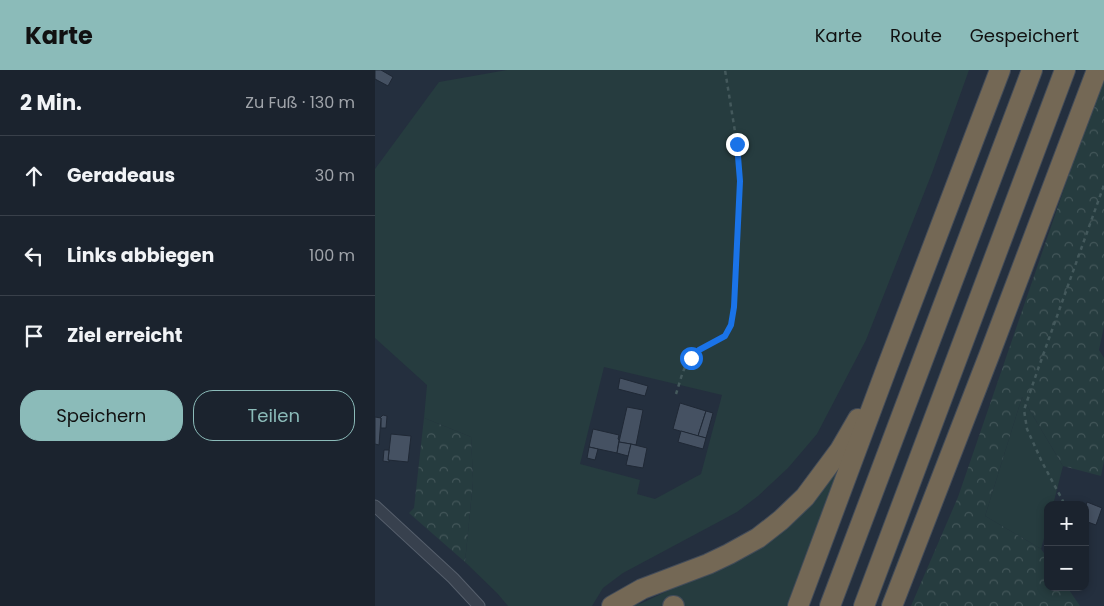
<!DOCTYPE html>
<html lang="de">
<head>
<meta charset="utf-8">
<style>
  :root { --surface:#1b232e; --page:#282f3a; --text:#f1f3f6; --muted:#a0a4aa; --line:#39404a; --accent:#8bbbb9 }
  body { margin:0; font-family:Poppins,sans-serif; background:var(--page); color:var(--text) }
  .controls { position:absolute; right:15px; bottom:15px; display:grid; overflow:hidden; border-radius:10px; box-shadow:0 2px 8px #0003 }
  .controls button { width:45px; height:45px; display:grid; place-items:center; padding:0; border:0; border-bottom:1px solid var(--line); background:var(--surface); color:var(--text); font:25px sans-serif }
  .stop { position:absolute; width:15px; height:15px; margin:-11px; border:4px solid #1a73e8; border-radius:50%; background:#fff }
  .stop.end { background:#1a73e8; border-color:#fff; box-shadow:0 1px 5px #0008 }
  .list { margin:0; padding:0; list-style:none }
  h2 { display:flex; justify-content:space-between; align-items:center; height:65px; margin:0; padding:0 20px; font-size:21px }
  h2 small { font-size:16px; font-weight:400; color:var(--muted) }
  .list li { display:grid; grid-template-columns:32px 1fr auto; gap:15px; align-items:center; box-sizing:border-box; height:80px; padding:0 20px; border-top:1px solid var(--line) }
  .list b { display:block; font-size:19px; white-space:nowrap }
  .list em { font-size:16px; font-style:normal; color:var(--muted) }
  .actions { display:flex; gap:10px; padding:15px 20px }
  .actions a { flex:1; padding:11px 0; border:1px solid var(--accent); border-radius:20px; text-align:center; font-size:18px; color:var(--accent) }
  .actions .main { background:var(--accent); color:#111 }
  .icon { flex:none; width:28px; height:28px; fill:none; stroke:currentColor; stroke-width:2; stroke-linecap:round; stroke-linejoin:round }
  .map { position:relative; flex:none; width:729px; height:536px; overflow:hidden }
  header { display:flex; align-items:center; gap:30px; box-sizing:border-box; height:70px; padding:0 25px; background:var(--accent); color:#111 }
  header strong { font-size:24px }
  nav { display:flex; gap:28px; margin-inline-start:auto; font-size:18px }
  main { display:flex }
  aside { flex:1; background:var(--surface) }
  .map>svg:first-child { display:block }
</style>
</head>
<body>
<header>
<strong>Karte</strong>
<nav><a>Karte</a><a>Route</a><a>Gespeichert</a></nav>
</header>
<main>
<aside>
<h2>2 Min.<small>Zu Fuß · 130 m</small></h2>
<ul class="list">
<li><svg class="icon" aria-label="ahead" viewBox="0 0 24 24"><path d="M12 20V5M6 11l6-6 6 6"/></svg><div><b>Geradeaus</b></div><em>30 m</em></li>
<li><svg class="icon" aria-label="left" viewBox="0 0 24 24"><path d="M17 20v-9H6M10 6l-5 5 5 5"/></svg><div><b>Links abbiegen</b></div><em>100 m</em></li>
<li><svg class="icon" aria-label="arrive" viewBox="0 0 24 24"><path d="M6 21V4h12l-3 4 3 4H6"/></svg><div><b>Ziel erreicht</b></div></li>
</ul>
<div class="actions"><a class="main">Speichern</a><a>Teilen</a></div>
</aside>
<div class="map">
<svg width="729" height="536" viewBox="0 0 729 536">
  <defs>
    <pattern id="forest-crowns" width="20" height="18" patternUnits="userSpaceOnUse" patternTransform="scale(1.25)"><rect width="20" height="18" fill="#263c3f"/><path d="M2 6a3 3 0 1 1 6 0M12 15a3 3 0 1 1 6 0" fill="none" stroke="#435659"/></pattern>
  </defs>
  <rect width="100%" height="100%" fill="#242f3e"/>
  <g fill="#263c3f" fill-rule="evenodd">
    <path d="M132 0H594L557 103 491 270 442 364 413 398 383 426 362 442 248 503 228 518 217 536H133L122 523 90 492 98 411 96 367 49 348 52 315 0 268V99L64 12ZM229 297 347 325 326 404 280 429 262 424 265 410 205 394Z"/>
    <polygon points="647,327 688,396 678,435 673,435 673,454 666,479 610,446"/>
    <polygon points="464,399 412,536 256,536 267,533 358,490"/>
  </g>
  <g fill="url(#forest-crowns)">
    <polygon points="729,8 729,256 724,280 729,288 729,391 726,406 688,396 647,327 610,446 666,479 673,489 673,517 692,517 705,536 536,536 583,427 700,87"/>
    <polygon points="49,348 96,367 98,411 90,492 34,443 39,438"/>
  </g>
  <g fill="#455162" stroke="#1f2835">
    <polygon points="0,0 6,0 18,7 13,16 0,9"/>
    <polygon points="245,308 273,316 270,326 243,319"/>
    <polygon points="305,333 331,341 323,366 298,359"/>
    <polygon points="252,337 268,340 261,375 244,372"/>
    <polygon points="331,341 338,343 331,368 323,366"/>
    <polygon points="8,345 12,346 11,358 6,358 6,348 5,348"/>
    <polygon points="0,347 6,348 4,375 0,374"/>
    <polygon points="218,359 244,365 243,369 244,370 242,383 214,377"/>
    <polygon points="306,361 331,368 328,379 303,372"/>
    <polygon points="16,364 36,366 33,392 13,390"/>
    <polygon points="244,372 256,374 253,386 242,383"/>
    <polygon points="256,374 272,378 268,398 251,395"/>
    <polygon points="214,377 223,379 220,390 212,388"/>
    <polygon points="9,380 14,380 13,390 14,390 14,392 8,391"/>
    <polygon points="712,432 727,438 721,455 710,451 710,439"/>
  </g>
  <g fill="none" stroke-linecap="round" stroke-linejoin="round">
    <defs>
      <polyline id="minor" points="0,436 78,508 104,536"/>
      <g id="motorway">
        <polyline points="237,536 267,519 333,494 354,484 383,468 406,450 430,427 465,380 483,349"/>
        <polyline points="298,536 299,536"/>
        <polyline points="423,536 511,300 625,0"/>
        <polyline points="455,536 657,0"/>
        <polyline points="489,536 690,0"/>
        <polyline points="517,536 615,283 722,0"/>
      </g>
    </defs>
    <use href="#minor" stroke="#565f6c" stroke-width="13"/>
    <use href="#motorway" stroke="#434c59" stroke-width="22"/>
    <g stroke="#44595c" stroke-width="2.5" stroke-dasharray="4 4" stroke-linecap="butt">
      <path d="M301 324C305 312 308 297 316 287 325 275 340 275 349 266 356 259 357 247 359 237L365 111 362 74 350 0"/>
      <polyline points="689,433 667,392 652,359 649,340 662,302 729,115"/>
    </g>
    <use href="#minor" stroke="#38414e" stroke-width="11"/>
    <use href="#motorway" stroke="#746855" stroke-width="20"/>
  </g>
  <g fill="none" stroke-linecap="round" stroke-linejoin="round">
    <polyline stroke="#1a73e8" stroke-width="6" points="316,288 324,280 350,266 356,255 359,237 365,111 362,74"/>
  </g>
</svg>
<div class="controls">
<button>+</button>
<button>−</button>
</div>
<div class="stop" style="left:316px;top:288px"></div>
<div class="stop end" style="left:362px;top:74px"></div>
</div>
</main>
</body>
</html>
